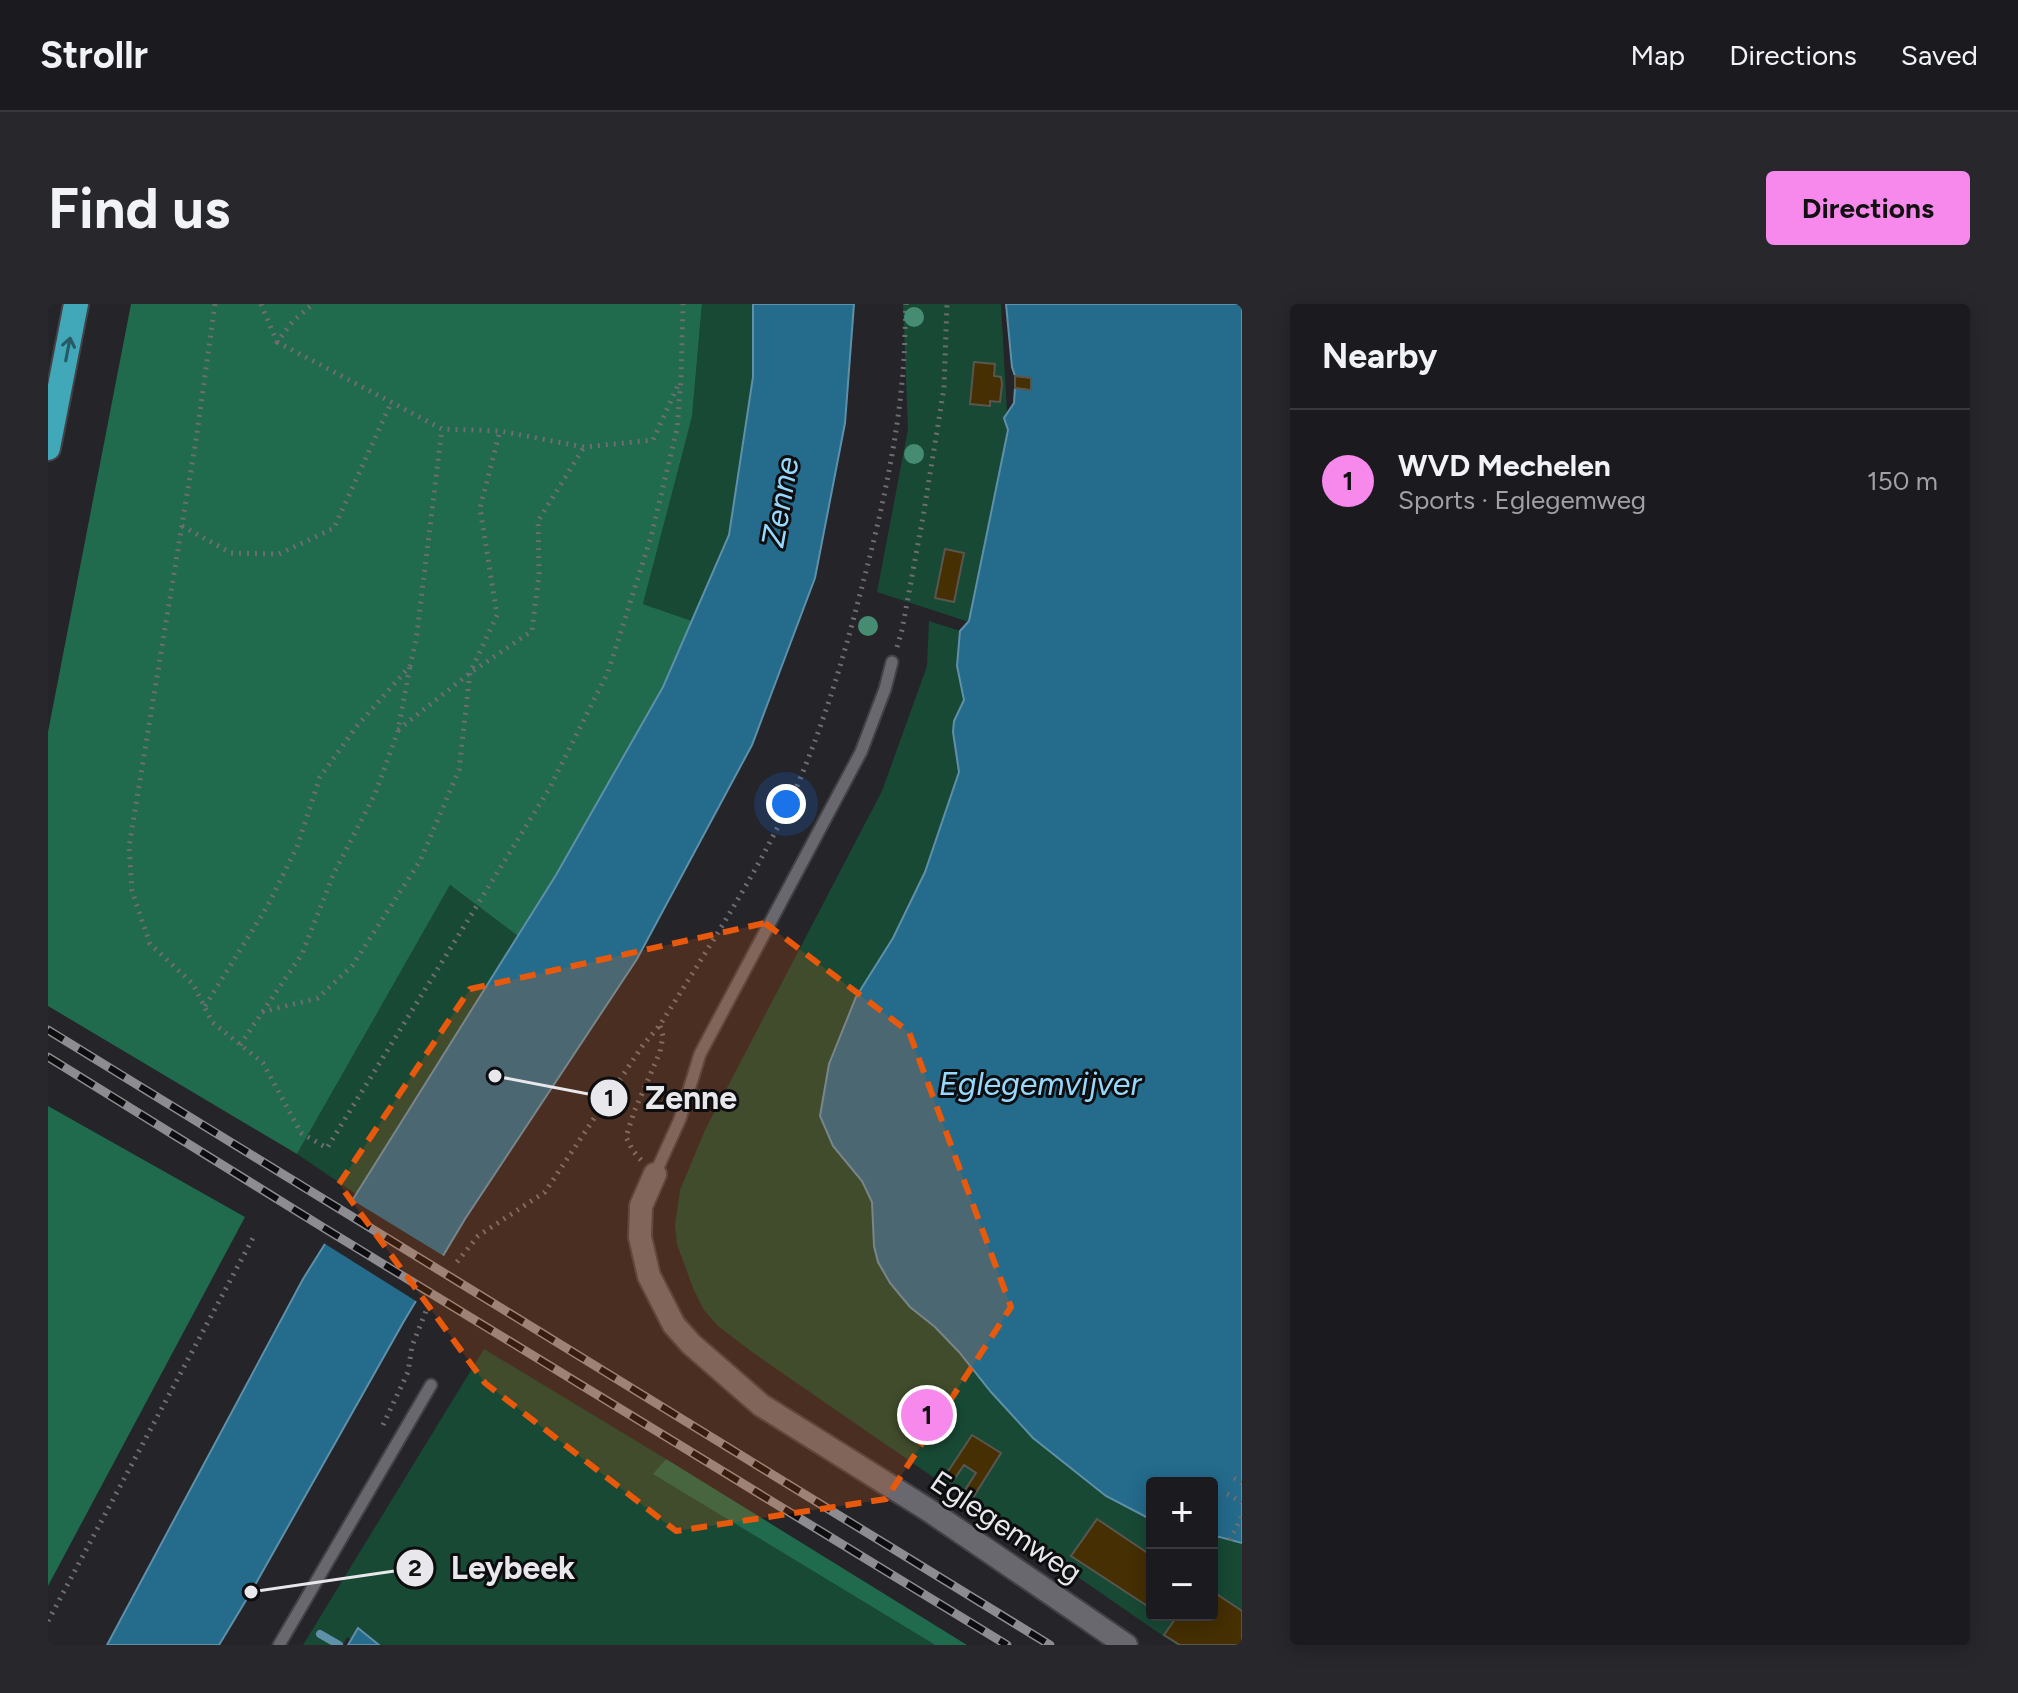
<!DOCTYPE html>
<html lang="en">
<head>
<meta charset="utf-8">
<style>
  :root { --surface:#1b1b1f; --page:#28282c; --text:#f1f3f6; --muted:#a0a1a4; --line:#39393d; --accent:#f788ec }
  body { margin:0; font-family:Figtree,sans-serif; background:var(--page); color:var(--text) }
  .controls { position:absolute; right:24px; bottom:24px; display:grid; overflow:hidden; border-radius:8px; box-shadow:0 4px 20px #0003 }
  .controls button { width:72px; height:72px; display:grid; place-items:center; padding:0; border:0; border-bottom:2px solid var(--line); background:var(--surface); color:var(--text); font:40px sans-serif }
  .you { position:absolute; left:738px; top:500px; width:28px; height:28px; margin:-20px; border:6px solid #fff; border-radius:50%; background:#1a73e8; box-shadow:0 0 0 12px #1a73e833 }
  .badge { display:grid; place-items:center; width:52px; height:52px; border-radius:50%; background:var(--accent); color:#111; font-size:26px; font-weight:700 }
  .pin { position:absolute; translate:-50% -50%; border:4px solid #fff; box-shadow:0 2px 8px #0006 }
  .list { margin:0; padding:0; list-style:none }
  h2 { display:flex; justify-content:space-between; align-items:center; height:104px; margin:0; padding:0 32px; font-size:34px }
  h2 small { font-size:26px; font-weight:400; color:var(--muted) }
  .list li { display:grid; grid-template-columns:52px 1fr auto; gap:24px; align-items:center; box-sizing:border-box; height:144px; padding:0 32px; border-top:2px solid var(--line) }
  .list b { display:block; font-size:30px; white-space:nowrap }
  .list p { margin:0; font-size:26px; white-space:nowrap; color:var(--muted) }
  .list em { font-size:26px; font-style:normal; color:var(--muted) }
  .map { position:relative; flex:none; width:1194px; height:1341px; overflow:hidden; border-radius:8px }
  header { display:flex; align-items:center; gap:48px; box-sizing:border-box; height:112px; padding:0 40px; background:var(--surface); border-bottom:2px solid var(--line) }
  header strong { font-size:38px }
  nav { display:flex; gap:44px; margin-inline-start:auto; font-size:28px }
  .intro { display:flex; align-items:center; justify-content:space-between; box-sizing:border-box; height:192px; padding:0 48px }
  h1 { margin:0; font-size:56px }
  .button { padding:20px 36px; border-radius:8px; background:var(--accent); color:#111; font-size:28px; font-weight:700 }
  main { display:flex; gap:48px; padding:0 48px }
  aside { flex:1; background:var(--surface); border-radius:8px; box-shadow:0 4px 20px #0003 }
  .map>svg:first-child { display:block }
</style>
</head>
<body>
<header>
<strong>Strollr</strong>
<nav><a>Map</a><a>Directions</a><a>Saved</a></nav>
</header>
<div class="intro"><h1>Find us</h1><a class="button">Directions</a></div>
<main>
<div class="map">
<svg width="1194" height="1341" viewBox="0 0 1194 1341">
  <rect width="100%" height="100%" fill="#242429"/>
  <g fill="#184935">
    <polygon points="654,0 705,0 705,73 681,231 644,317 595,300 644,113"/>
    <polygon points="855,0 953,0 960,126 921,318 829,288 860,125"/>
    <polygon points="881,317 912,327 909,362 916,396 906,417 905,428 911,468 877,568 845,634 808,693 785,842 814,877 824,898 826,942 862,1002 887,1023 911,1048 943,1088 985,1134 1058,1192 1104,1216 1104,1311 1164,1311 1164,1231 1194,1239 1194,1341 1129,1341 1105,1325 704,1048 670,1022 656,1006 645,984 629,940 627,922 632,886 657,826 834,487 879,362"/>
    <polygon points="402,581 470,632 308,890 249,850"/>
    <polygon points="436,1045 618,1155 606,1170 887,1341 315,1341 299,1333 295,1341 255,1341"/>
  </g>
  <g fill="#206a4d">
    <polygon points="83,0 654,0 644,113 595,300 644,317 615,383 508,571 470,632 402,581 249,850 0,702 0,428"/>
    <polygon points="0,802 197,913 0,1282"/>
    <polygon points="618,1155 919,1341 887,1341 605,1170"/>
  </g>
  <g fill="#246b8c" stroke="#5f90a9" stroke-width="2">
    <polygon points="705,0 806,0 797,119 767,274 704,441 589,655 417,915 356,1017 203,1288 171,1341 59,1341 255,975 508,571 615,383 681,231 705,73"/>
    <polygon points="958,0 1194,0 1194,1239 1164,1231 1164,1179 1104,1179 1104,1216 1058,1192 985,1134 943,1088 911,1048 887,1023 862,1003 842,979 830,958 826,942 824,898 814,877 785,842 772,812 781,760 808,693 845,634 877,568 911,468 905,428 906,417 916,396 909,362 912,327 921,317 960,126 956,114 966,99 967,84 983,85 983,75 967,72 964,63"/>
    <polygon points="310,1324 331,1341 300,1341"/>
  </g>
  <polygon fill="#242429" points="301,894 399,954 371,999 274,938"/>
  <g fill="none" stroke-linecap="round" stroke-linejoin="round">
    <polyline stroke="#5f90a9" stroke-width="8" points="272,1330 291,1341"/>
  </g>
  <g fill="#452f03" stroke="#595650" stroke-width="2">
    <polygon points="926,58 947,60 946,72 953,73 954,80 952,98 942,97 942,102 922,100"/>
    <polygon points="967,72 983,74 983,86 967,84"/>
    <polygon points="897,245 916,249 906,298 887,294"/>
    <polygon points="924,1131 953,1149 926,1192 917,1186 928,1169 916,1161 905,1177 897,1172"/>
    <polygon points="1049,1215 1104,1252 1104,1305 1023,1252"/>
    <polygon points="1164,1287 1194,1307 1194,1341 1132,1341 1116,1331 1130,1311 1164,1311"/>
  </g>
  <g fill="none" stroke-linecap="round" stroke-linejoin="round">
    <defs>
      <g id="lane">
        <polyline points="607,870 632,815 652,750 813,448 837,385 844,358"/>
        <polyline points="231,1341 383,1081"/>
      </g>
      <polyline id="street" points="607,870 593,902 592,933 601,972 626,1021 643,1040 713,1101 882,1207 1078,1341"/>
      <polyline id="highway" points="0,144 28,0"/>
    </defs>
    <use href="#lane" stroke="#424246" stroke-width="15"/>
    <use href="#street" stroke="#424246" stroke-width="26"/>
    <use href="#highway" stroke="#424246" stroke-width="28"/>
    <g stroke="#6d6d72" stroke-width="5" stroke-dasharray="2 6" stroke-linecap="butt">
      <polyline points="167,0 148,136 81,543 84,587 102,640 145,680 164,718 215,759 253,829 279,844 501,485 560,368 603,233 629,125 633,75 635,0"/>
      <polyline points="213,0 229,38 245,17 265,0"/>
      <polyline points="229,38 394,125 452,127 536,143 605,136 631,79"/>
      <polyline points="134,222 183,249 231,250 286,224 343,99"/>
      <polyline points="849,343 854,326 875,213 896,84 899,0"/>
      <polyline points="350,426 422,369 484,327 491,270 490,217 536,143"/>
      <polyline points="157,702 219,603 249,543 272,473 309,422 362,362 368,337 394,125"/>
      <polyline points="214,708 270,694 304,662 372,557 411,466 422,369 449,311 432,204 452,127"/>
      <polyline points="192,741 254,650 286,569 327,490 350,427 362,362"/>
      <polyline points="593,856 585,847 578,833 586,808 612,748 615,732 612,722"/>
      <path d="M409 958 430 932 497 888 595 741 612 721C657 649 704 578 741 500 771 434 793 364 811 294 831 219 849 143 855 67 857 45 857 22 858 0"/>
      <polyline points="335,1121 360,1068 364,1042 378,1007"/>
      <polyline points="1186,1174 1194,1179"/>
      <polyline points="1179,1190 1194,1198"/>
      <polyline points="1182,1236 1194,1212"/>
      <polyline points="0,1317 206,932"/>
    </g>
    <use href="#lane" stroke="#69686f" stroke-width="11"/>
    <use href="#street" stroke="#69686f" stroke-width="22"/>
    <use href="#highway" stroke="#41a8ba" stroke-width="24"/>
    <defs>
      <g id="rail">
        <polyline points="0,726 1002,1341"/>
        <polyline points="0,753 276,924 959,1341"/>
      </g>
    </defs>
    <use href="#rail" stroke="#8c8c91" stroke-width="9"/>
    <use href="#rail" stroke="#0d0d10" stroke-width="6" stroke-dasharray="18" stroke-linecap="butt"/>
  </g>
  <g fill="#468c72">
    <circle cx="866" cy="13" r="10"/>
    <circle cx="866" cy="150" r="10"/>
    <circle cx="820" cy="322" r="10"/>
  </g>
  <defs><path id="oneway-shaft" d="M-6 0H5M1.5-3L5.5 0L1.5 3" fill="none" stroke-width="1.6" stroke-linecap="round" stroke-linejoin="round" transform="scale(2)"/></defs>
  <use stroke="#275a65" href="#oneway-shaft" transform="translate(20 45) rotate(-79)"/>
  <path fill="#e8590c" fill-opacity="0.2" stroke="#e8590c" stroke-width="6" stroke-dasharray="16 10" stroke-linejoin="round" d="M717 619 861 728 963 1003 838 1195 628 1227 437 1079 291 880 422 685Z"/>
  <g text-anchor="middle" stroke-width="6" stroke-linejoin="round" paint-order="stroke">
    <g font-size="30" fill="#e8e8ec" stroke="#0d0d10">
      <text transform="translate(958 1223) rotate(34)" y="10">Eglegemweg</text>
    </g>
    <g font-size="32" font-style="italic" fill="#97d9fd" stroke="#0d0d10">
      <text transform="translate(732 198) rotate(-80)" y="11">Zenne</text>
      <text x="992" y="791">Eglegemvijver</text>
    </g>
  </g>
  <path fill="none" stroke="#e8e8ec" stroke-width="3" d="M447 772L561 794M203 1288L367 1264"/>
  <g fill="#e8e8ec" stroke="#0d0d10" stroke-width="3">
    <circle cx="447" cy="772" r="8"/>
    <circle cx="203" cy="1288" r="8"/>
    <circle cx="561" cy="794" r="20"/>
    <circle cx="367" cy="1264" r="20"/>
  </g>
  <g font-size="24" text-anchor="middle" font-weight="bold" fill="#111">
    <text x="561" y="802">1</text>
    <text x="367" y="1272">2</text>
  </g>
  <g font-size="32" text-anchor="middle" font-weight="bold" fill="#e8e8ec" stroke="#0d0d10" stroke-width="6" stroke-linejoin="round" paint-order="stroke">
    <text x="643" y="805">Zenne</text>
    <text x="465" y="1275">Leybeek</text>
  </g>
</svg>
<div class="controls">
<button>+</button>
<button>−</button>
</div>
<div class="you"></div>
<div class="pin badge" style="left:879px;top:1111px">1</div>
</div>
<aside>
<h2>Nearby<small></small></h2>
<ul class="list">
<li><span class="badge">1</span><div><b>WVD Mechelen</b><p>Sports · Eglegemweg</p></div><em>150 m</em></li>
</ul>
</aside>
</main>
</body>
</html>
